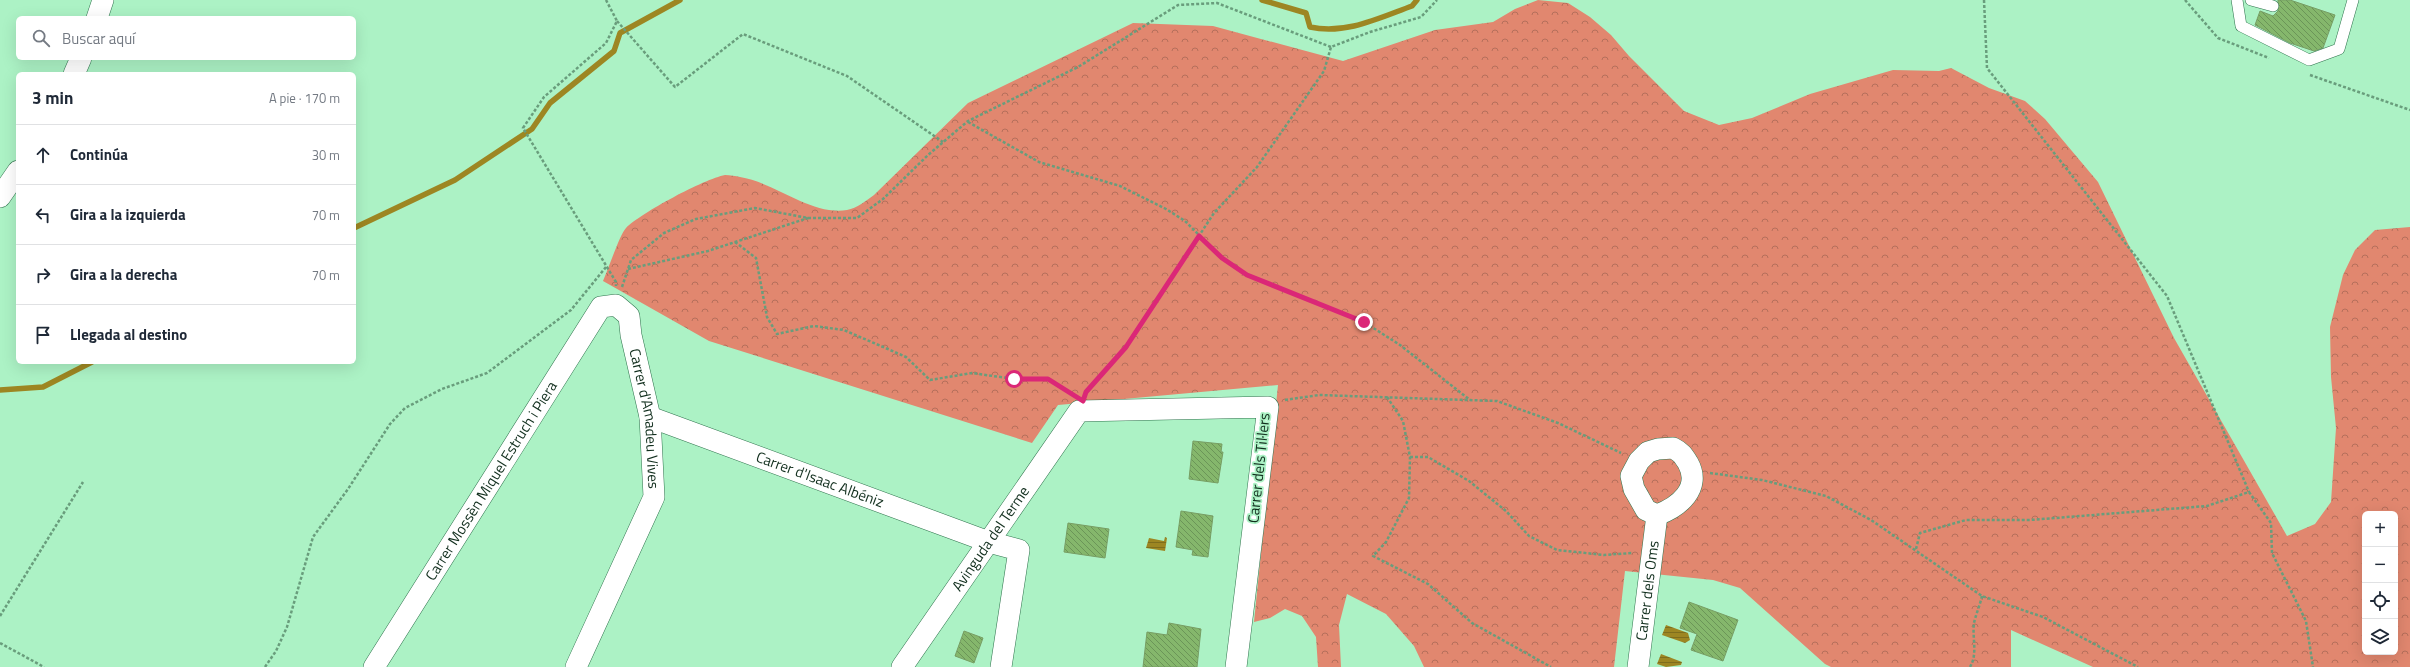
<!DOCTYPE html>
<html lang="es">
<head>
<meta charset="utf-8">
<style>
  :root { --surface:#fff; --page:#f2f2f3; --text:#1f2937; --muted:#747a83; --line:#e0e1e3 }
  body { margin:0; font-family:"Titillium Web",sans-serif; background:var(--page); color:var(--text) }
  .controls { position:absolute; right:12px; bottom:12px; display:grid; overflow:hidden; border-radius:6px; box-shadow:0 4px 16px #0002 }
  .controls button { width:36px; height:36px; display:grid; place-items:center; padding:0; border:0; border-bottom:1px solid var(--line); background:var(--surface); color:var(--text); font:20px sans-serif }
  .stop { position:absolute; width:12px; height:12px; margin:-9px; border:3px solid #db2777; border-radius:50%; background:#fff }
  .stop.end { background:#db2777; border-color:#fff; box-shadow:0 1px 4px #0008 }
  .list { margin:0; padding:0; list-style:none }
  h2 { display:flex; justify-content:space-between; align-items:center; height:52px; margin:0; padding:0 16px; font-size:17px }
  h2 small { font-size:13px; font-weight:400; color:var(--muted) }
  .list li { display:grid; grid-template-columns:26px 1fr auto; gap:12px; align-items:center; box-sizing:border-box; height:60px; padding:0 16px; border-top:1px solid var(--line) }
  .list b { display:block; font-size:15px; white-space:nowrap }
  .list em { font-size:13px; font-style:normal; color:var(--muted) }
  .icon { flex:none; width:22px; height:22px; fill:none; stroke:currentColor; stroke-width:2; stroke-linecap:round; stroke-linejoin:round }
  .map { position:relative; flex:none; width:2410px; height:667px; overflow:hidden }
  .search { position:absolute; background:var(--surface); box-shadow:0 4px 16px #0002; left:16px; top:16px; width:340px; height:44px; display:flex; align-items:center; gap:10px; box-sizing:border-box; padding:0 14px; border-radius:6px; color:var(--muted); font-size:15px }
  .panel { position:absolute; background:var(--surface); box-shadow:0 4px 16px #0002; left:16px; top:72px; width:340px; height:292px; border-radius:6px }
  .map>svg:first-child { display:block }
</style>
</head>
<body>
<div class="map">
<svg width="2410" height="667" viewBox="0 0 2410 667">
  <defs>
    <pattern id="forest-crowns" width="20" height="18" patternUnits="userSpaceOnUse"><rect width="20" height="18" fill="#e1876f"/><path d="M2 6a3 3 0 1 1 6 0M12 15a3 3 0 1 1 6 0" fill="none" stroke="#b56f5b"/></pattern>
    <pattern id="water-rules" width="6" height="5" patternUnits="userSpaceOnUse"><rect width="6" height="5" fill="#9d8622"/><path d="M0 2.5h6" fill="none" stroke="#7f6e1d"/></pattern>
    <pattern id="building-back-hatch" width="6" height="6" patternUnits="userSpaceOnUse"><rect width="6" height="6" fill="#85b76c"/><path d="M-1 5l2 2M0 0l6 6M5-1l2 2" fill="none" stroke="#6b9558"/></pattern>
  </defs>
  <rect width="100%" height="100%" fill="#acf2c5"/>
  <path fill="url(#forest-crowns)" fill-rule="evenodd" d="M1538 0 1568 3 1590 17 1611 35 1629 56 1684 111 1719 125 1752 118 1810 94 1893 70 1939 71 1951 68 1989 88 2025 101 2045 119 2098 182 2174 338 2287 536 2315 524 2331 502 2336 428 2331 377 2330 327 2343 275 2355 250 2375 230 2410 227V667H2093L2011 630V667H1831L1825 664 1740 588 1713 580 1625 571 1614 667H1424L1414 646 1386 614 1347 594 1339 625 1341 667H1318L1316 637 1302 616 1285 609 1270 618 1254 622 1278 385 1058 405 1032 443 709 341 603 281C608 270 620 234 626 228 641 213 704 179 725 175 730 175 736 176 740 177 774 182 812 216 847 210 857 208 866 201 874 195L968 103 1133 23 1213 26 1343 61 1435 30 1493 22 1515 9ZM2365 514H2395V652H2365Z"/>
  <g fill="url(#water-rules)">
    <polygon points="1165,537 1167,538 1165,551 1146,548 1149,538 1164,541"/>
    <polygon points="1666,625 1688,633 1690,640 1685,643 1662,635"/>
    <polygon points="1661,654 1682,662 1681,665 1666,667 1657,664"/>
  </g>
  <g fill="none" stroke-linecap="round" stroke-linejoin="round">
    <g stroke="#9d8622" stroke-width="5.5">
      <path d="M1262 0 1306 13 1310 27C1345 35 1379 18 1412 6L1417 0"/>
      <polyline points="354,228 455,180 532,129 550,103 614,51 620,33 680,0"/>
      <polyline points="0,390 43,387 92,362"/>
    </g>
  </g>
  <g fill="url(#building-back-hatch)" stroke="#779e64">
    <polygon points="2278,0 2290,0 2335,15 2323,48 2314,51 2290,43 2255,25 2260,11 2273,16 2278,11"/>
    <polygon points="1193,441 1222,444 1221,452 1223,452 1218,483 1189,479"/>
    <polygon points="1181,511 1213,516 1208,557 1192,555 1193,550 1176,547"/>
    <polygon points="1068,523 1109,529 1105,558 1064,552"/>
    <polygon points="1689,602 1738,620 1723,661 1691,650 1697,634 1680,628"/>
    <polygon points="1169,623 1201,629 1197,667 1143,667 1147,632 1167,635"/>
    <polygon points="964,631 983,638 974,663 955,656"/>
  </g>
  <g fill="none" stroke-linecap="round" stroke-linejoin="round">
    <defs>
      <g id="lane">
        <polyline points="2237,0 2241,26 2309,60 2339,49 2353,0"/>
        <polyline points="2251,0 2273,6"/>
      </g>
      <g id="street">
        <polyline points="97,18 103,0"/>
        <polyline points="74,74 81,58"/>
        <polyline points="0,197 18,171"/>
        <path id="s1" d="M650 417 989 542 1019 550 1001 667"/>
        <path d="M1673 448C1681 452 1683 455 1688 463 1702 488 1679 507 1657 515L1646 510 1634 489 1631 476 1639 461 1648 452 1658 449Z"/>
        <path id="s2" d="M374 667 601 307 616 305 629 316 631 335 650 417 654 497 576 667"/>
        <path id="s3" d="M902 667 1079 411 1268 407 1236 667"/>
        <path id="s4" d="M1638 667 1657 515"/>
      </g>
    </defs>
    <use href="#lane" stroke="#30744e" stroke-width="12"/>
    <use href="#street" stroke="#30744e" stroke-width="22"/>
    <g stroke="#699d7c" stroke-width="2.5" stroke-dasharray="3 2" stroke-linecap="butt">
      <polyline points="606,0 617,21 606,43 544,97 523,128 616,282 616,286"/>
      <polyline points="1984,0 1987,68 2167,296 2249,492"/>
      <polyline points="2185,0 2218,38 2269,58"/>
      <polyline points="617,21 675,87 743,34 847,76 943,142"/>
      <polyline points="2310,75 2410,110"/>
      <polyline points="968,122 1039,162 1120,186 1166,209 1185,221 1222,258 1247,275 1364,322 1400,345 1470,400"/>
      <polyline points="735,242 756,258 767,317 777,334 814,326 844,330 906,357 930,380 972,373 1014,379 1048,379 1072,394"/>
      <polyline points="628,269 708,251 808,218"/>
      <polyline points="622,287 631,260 664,233 696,219 755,208 808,218 857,218 883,199 928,155 968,121 1078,67 1178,5 1217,3 1331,47"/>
      <polyline points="1088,391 1126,347 1214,213 1257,167 1324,71 1331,47 1370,32 1421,17 1437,0"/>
      <polyline points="1387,397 1403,421 1410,457 1409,498 1386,542 1373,556 1428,584 1472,623 1551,667"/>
      <polyline points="1285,400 1319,395 1497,401 1558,423 1621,453"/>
      <polyline points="1410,457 1428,457 1469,481 1506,511 1529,536 1557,550 1604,555 1632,553"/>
      <polyline points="1710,473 1762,480 1826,496 1871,520 1982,596 2043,617 2138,667"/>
      <polyline points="1916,549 1920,533 1966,520 2030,520 2207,506 2249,492 2271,523 2272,553 2306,621 2313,667"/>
      <polyline points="0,616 83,482"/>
      <polyline points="0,643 44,667"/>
      <polyline points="265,667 276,651 287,627 313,537 348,489 390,424 405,408 442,389 487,373 571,310 606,267"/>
      <path d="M1970 667C1978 654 1972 638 1974 623 1976 614 1980 605 1982 596"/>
    </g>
    <use href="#lane" stroke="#fff" stroke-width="11"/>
    <use href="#street" stroke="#fff" stroke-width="21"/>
  </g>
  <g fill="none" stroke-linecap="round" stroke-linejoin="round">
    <polyline stroke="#db2777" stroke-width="5" points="1014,379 1048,379 1083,401 1086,392 1126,347 1199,236 1222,258 1247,275 1364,322"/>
  </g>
  <g text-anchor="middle" stroke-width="3.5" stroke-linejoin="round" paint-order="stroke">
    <g font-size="15" fill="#122f1e" stroke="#acf2c5">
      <text dy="5" stroke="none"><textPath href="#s2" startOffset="562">Carrer d'Amadeu Vives</textPath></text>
      <text transform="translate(1259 468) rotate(-84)" y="5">Carrer dels Til·lers</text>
      <text dy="5" stroke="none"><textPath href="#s1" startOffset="181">Carrer d'Isaac Albéniz</textPath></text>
      <text dy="5" stroke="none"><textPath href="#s2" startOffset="220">Carrer Mossèn Miquel Estruch i Piera</textPath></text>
      <text dy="5" stroke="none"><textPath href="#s3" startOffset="156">Avinguda del Terme</textPath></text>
      <text dy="5" stroke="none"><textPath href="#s4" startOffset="77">Carrer dels Oms</textPath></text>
    </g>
  </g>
</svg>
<div class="controls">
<button>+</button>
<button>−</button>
<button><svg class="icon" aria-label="locate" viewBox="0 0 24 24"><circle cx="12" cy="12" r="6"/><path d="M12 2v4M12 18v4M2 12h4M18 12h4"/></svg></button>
<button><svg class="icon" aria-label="layers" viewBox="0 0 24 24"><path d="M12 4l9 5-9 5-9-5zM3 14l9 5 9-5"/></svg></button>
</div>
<div class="stop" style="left:1014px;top:379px"></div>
<div class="stop end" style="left:1364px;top:322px"></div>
<div class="search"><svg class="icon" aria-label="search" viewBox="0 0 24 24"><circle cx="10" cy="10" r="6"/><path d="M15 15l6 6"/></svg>Buscar aquí</div>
<section class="panel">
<h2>3 min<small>A pie · 170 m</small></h2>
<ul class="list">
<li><svg class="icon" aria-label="ahead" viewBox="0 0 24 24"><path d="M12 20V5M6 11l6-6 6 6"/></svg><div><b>Continúa</b></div><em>30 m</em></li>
<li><svg class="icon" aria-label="left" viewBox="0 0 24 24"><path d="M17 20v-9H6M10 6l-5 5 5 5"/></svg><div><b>Gira a la izquierda</b></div><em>70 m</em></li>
<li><svg class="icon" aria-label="right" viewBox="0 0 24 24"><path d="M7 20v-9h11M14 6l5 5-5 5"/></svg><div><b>Gira a la derecha</b></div><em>70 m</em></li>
<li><svg class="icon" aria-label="arrive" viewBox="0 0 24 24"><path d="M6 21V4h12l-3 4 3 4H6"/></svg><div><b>Llegada al destino</b></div></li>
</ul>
</section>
</div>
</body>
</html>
